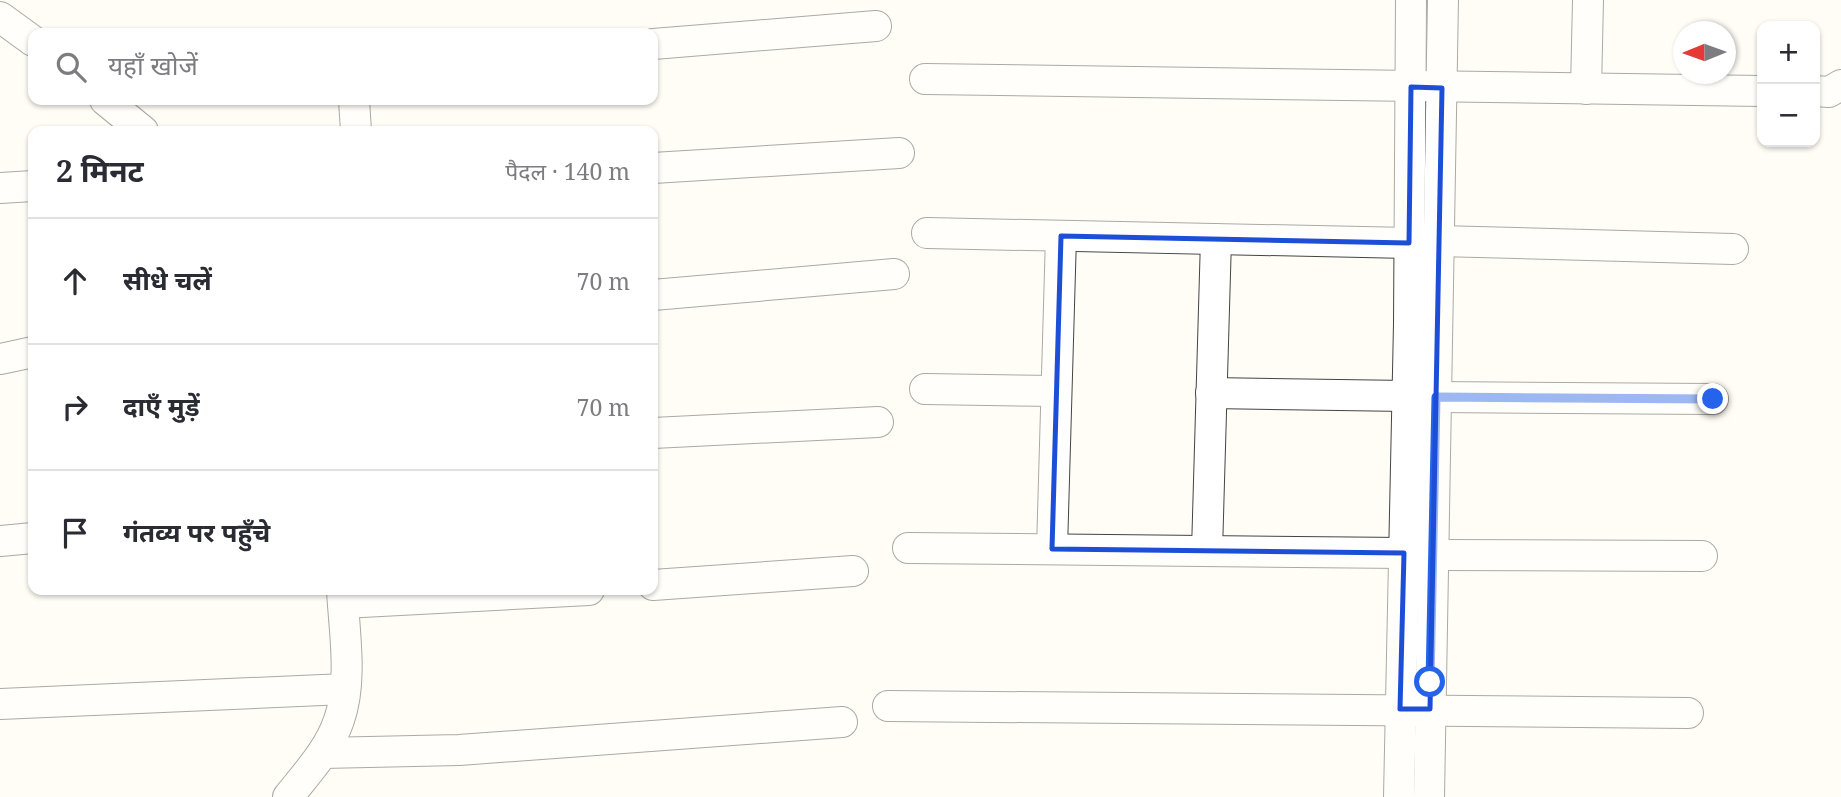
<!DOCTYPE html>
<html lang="hi">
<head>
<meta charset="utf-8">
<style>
  :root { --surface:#fff; --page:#f7f7f7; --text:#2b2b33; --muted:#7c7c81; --line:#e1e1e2 }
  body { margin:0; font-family:"Noto Serif","Noto Sans Devanagari",serif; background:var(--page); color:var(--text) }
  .controls { position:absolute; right:21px; top:21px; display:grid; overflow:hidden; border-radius:14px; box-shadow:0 2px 5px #0004 }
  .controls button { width:63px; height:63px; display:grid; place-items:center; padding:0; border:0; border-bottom:2px solid var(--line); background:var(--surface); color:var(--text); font:35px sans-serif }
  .compass { position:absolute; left:1673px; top:21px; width:63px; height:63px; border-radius:50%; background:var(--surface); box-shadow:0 2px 5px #0004; rotate:269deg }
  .stop { position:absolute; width:21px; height:21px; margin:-16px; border:5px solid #2563eb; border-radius:50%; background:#fff }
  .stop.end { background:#2563eb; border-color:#fff; box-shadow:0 2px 7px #0008 }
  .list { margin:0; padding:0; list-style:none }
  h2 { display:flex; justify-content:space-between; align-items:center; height:91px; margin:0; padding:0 28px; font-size:30px }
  h2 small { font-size:23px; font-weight:400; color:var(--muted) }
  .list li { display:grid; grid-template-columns:46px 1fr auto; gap:21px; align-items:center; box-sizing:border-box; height:126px; padding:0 28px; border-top:2px solid var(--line) }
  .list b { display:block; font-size:26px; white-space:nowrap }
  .list em { font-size:23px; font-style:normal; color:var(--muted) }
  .icon { flex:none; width:38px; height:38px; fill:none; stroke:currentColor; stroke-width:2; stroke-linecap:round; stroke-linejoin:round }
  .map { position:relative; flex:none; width:1841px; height:797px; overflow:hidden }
  .search { position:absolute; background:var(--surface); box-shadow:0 2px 5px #0004; left:28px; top:28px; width:630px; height:77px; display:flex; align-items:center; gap:18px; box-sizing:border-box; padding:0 24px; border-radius:14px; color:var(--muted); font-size:26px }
  .panel { position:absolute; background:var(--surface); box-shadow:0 2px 5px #0004; left:28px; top:126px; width:630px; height:469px; border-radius:14px }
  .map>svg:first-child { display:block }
</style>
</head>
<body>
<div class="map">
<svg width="1841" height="797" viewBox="0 0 1841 797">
  <rect width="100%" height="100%" fill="#fffdf5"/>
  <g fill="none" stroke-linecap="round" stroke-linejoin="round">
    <defs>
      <g id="minor">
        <polyline points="0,17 33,41"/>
        <polyline points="653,44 876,26"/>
        <polyline points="925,79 1762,91"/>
        <polyline points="1586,89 1588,0"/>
        <polyline points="1815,91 1829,92 1841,85"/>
        <polyline points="105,100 143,131"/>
        <polyline points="354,100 356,131"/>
        <polyline points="653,168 899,153"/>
        <polyline points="0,188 33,186"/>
        <polyline points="927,233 1409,243"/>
        <polyline points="1439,241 1733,249"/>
        <polyline points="653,295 894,274"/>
        <polyline points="0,359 33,352"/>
        <polyline points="925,389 1056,391"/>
        <polyline points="1211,393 1407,396"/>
        <polyline points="1436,397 1713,399"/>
        <polyline points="653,433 878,422"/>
        <polyline points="0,541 33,538"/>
        <polyline points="908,548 1404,553"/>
        <polyline points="1052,549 1061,236"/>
        <polyline points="1207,551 1216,239"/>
        <polyline points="1433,555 1702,556"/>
        <polyline points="653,585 853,571"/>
        <polyline points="343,603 589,590"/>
        <polyline points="0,704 345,689"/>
        <polyline points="888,706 1688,713"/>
        <polyline points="323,753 459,750 842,722"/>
        <path d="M288 797C307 773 329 750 339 720 353 681 344 630 342 590"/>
        <polyline points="1399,797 1409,324 1411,0"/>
        <polyline points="1429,797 1443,0"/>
      </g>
    </defs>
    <use href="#minor" stroke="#444" stroke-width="32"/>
    <use href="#minor" stroke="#fff" stroke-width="30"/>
  </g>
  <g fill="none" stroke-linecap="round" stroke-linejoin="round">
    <polyline stroke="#2563eb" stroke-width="9" points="1430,682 1436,397 1713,399"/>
  </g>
  <path d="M0 0H1841V797H0ZM1411 87 1442 88 1430 709H1400L1404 553 1052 549 1061 236 1409 243Z" fill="#fffdf5" fill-opacity=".55" fill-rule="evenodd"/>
  <path fill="none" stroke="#1d4ed8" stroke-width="5" stroke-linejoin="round" d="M1411 87 1442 88 1430 709H1400L1404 553 1052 549 1061 236 1409 243Z"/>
</svg>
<div class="controls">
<button>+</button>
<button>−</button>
</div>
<svg class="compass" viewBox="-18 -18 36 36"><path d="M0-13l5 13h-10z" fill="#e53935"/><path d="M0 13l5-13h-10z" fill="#7c7c81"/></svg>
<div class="stop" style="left:1430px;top:682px"></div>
<div class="stop end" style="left:1713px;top:399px"></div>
<div class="search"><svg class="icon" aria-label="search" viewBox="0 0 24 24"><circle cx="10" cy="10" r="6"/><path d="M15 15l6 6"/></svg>यहाँ खोजें</div>
<section class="panel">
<h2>2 मिनट<small>पैदल · 140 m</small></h2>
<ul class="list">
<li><svg class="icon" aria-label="ahead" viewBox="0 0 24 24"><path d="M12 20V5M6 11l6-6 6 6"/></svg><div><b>सीधे चलें</b></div><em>70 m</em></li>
<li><svg class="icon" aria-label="right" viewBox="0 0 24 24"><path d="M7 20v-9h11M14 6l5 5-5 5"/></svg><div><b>दाएँ मुड़ें</b></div><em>70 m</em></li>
<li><svg class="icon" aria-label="arrive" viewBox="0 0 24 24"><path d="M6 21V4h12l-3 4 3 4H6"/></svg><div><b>गंतव्य पर पहुँचे</b></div></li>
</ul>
</section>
</div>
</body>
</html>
